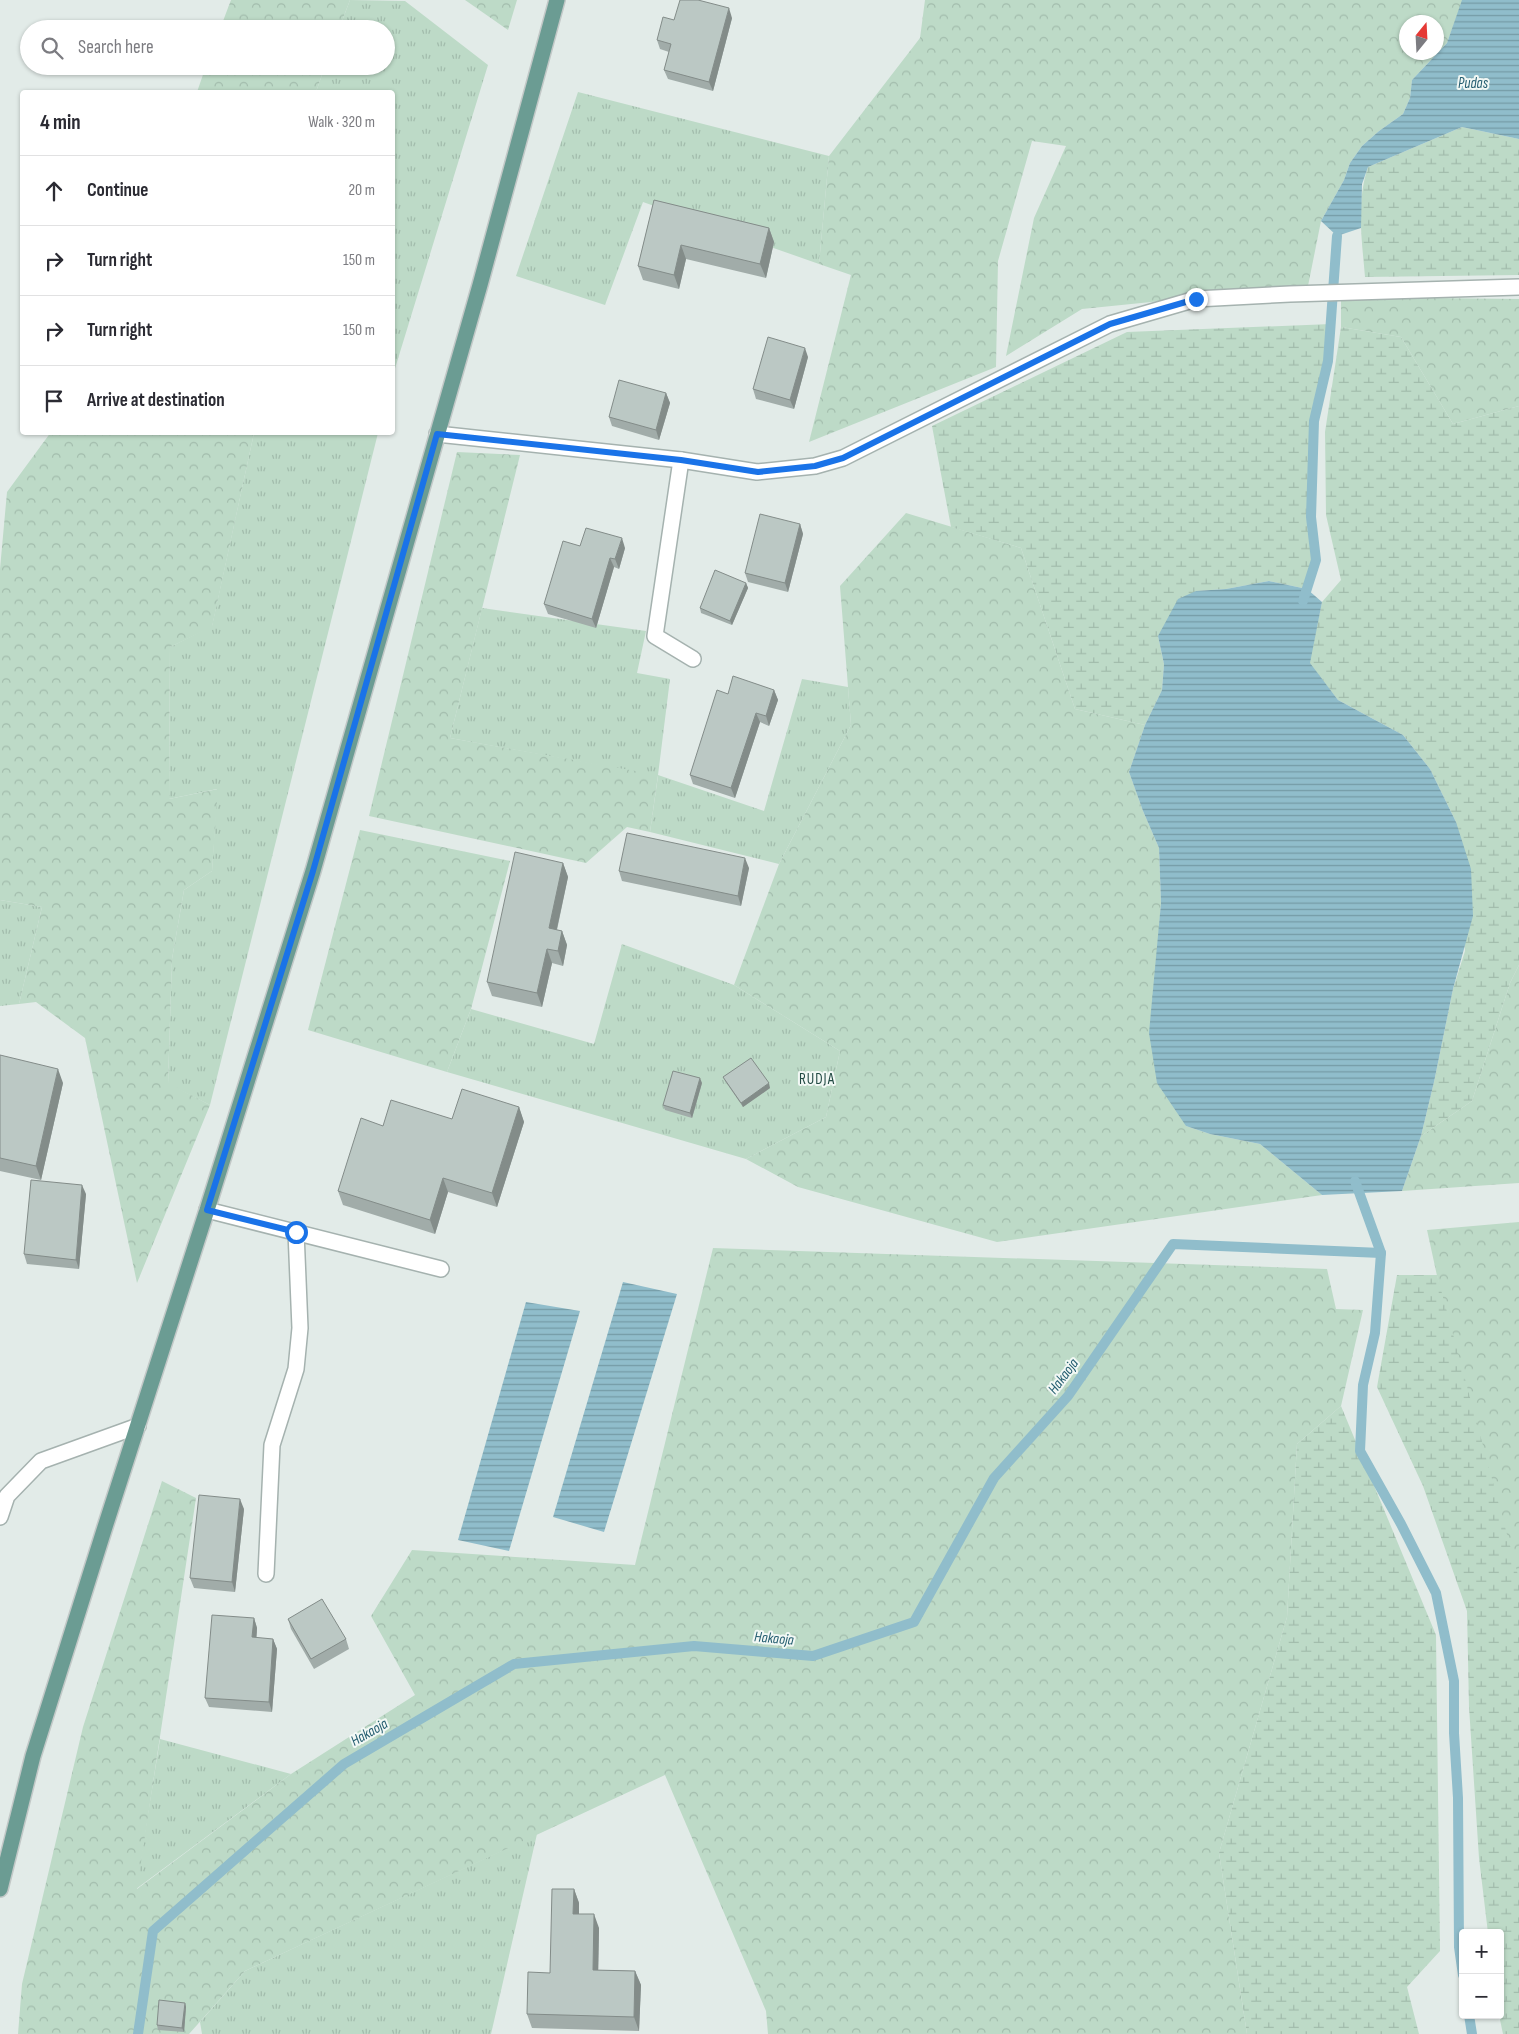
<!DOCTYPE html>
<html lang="en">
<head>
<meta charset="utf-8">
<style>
  :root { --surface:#fff; --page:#f2f2f3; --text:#2b2b33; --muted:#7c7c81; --line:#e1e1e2 }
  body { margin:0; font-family:"Sofia Sans Condensed",sans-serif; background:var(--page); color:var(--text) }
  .controls { position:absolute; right:15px; bottom:15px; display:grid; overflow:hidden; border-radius:5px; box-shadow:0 1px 4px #0004 }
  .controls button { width:45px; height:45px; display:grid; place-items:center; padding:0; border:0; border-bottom:1px solid var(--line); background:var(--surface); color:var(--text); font:25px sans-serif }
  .compass { position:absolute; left:1399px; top:15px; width:45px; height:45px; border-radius:50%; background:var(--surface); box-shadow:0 1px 4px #0004; rotate:18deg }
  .stop { position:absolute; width:15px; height:15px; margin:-11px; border:4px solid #1a73e8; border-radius:50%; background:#fff }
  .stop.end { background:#1a73e8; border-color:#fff; box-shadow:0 1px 5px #0008 }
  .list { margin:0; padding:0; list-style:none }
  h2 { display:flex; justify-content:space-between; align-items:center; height:65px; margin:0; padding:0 20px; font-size:21px }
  h2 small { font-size:16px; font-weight:400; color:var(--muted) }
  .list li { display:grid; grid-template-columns:32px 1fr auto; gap:15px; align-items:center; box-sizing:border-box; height:70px; padding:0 20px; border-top:1px solid var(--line) }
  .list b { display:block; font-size:19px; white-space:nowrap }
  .list em { font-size:16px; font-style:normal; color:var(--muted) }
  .icon { flex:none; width:28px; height:28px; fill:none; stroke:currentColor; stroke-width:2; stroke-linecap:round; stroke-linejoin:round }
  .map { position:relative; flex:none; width:1519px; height:2034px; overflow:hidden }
  .search { position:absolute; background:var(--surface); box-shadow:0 1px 4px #0004; left:20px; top:20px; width:375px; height:55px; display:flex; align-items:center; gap:12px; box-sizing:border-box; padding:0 18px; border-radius:28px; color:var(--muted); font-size:19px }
  .panel { position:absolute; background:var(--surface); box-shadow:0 1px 4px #0004; left:20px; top:90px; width:375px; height:345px; border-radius:5px }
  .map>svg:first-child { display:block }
</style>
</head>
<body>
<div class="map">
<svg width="1519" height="2034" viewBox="0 0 1519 2034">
  <defs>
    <pattern id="grass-tufts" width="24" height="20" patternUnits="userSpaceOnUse" patternTransform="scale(1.25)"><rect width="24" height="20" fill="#bddac7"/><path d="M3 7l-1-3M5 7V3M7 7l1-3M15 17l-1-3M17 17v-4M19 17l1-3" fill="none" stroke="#a2bcac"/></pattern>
    <pattern id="forest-crowns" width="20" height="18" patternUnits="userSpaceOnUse" patternTransform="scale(1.25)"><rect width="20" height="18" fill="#bddac7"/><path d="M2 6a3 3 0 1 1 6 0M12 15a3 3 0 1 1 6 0" fill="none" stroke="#a2bcac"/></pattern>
    <pattern id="wetland-marsh" width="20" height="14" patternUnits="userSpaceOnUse" patternTransform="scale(1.25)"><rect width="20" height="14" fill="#bddac7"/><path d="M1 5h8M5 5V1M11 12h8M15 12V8" fill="none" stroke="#a2bcac"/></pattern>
    <pattern id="water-rules" width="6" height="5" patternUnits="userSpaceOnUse" patternTransform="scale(1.25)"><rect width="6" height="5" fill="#90bdcb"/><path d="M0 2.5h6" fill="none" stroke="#759ba6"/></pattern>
  </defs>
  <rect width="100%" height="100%" fill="#e2ebe8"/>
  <g fill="url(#grass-tufts)">
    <polygon points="350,0 405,1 488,65 393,375 392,92 316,92 325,66 386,66 386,29 339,29"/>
    <polygon points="578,92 829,156 819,264 643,202 605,305 516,276"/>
    <polygon points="254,433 378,433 210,1105 168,1084 172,959 184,890 212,871 217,789 169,799 170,647 212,626"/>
    <polygon points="482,608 646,631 637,673 670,679 658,775 764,811 802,679 848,687 851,725 779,864 650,832 658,776 450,738"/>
    <polygon points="0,900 42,907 19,1004 0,1006"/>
    <polygon points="622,944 734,985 840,1051 826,1117 746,1159 447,1072 471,1009 594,1044"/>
    <polygon points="160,1739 291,1774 136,1889"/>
    <polygon points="537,1834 491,2034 202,2034 200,2022 245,1971"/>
  </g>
  <g fill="url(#forest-crowns)" fill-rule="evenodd">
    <polygon points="231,0 350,0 339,29 220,29"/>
    <polygon points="465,0 517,0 508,30"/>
    <path d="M925 0H1463L1447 43 1412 80 1410 98 1403 114 1379 131 1362 146 1350 163 1344 180 1321 221 1308 286 1082 309 1006 356 1034 218 1066 146 1032 141 998 261 996 367 809 442 851 275 819 264 829 156 920 38ZM1406 22H1436V52H1406Z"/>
    <polygon points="206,66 325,66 316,92 197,92"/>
    <polygon points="1341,297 1519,299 1519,406 1453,424 1401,337 1341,327"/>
    <polygon points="51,432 254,433 212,627 170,647 169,799 218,789 212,871 184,890 172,959 168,1083 210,1105 137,1283 85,1038 36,1002 19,1004 42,907 0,900 0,569 7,492"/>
    <polygon points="457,452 520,455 450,738 658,775 650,832 627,827 586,863 369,816"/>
    <polygon points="906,513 1021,548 1075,709 1145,725 1129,772 1143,811 1159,848 1161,903 1157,958 1186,1126 1210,1134 1260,1144 1322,1195 997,1242 798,1187 746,1159 826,1117 840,1051 734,985 779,864 851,725 840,586"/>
    <polygon points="360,830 510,861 471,1009 447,1072 308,1030"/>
    <polygon points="1519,965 1519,1183 1402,1191 1421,1136 1472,1101 1510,983"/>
    <polygon points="1519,1222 1519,1607 1480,1472 1427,1230"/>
    <polygon points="713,1248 1327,1269 1336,1309 1363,1310 1341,1406 1297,1444 1287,1617 1219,1853 1247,2034 768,2034 766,2011 665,1775 245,1971 189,2034 18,2034 22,1984 83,1727 162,1481 196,1498 137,1889 291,1774 415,1695 371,1616 412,1550 635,1565"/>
  </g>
  <g fill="url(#wetland-marsh)">
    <path d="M1462 127 1519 139V275L1365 277C1362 241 1356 202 1368 167Z"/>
    <polygon points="1331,324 1328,361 1314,421 1311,517 1316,560 1307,589 1269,581 1226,589 1196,591 1158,636 1164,664 1162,690 1145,725 1075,709 1021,548 951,527 932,426 1127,332"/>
    <polygon points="1341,327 1401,337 1453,424 1519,406 1519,965 1510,983 1472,1101 1421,1136 1434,1082 1453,989 1465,951 1456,822 1430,769 1403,735 1338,700 1309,663 1322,602 1341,580 1326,515 1325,432"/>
    <polygon points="1397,1275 1437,1275 1519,1579 1519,2034 1503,2034 1499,2015 1500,1933 1488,1933 1479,1858 1469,1707 1467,1611 1423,1486 1377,1387"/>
    <polygon points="1341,1406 1436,1635 1440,1951 1407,1987 1419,2034 1247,2034 1219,1853 1287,1617 1297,1444"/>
  </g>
  <g fill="url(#water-rules)">
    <polygon points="1462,0 1519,0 1519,139 1462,127 1368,167 1362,184 1361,228 1337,236 1321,221 1344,180 1350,163 1362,146 1379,131 1403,114 1410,98 1412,80 1447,43"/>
    <polygon points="1269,581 1307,589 1322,602 1310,663 1338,700 1403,735 1430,769 1456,822 1471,869 1473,916 1453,989 1434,1082 1421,1136 1402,1191 1322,1195 1260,1144 1210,1134 1186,1126 1157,1083 1149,1033 1161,903 1159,848 1143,811 1129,772 1145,725 1162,690 1164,664 1158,636 1178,599 1196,591 1226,589"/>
    <polygon points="623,1282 677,1294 604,1532 553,1517"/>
    <polygon points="526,1302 580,1311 509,1551 458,1540"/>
  </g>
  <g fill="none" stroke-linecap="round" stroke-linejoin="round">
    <g stroke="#90bdcb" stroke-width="10">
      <polyline points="1303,601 1316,560 1311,517 1314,421 1328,361 1337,236"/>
      <polyline points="1355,1181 1381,1253 1375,1333 1363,1385 1360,1451 1401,1524 1436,1593 1454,1681 1454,1733 1458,1798 1459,1947 1463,1975"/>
      <polyline points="1469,2015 1472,2034"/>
      <polyline points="138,2034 153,1931 344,1764 514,1664 694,1646 813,1656 914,1622 994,1478 1068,1396 1173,1244 1381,1253"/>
    </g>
    <defs>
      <g id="minor">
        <polyline points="437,434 681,460 757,472 815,466 843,458 1110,324 1196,299 1290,294 1519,287"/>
        <polyline points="681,460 655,636 693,659"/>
        <polyline points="207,1210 441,1269"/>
        <polyline points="0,1517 7,1496 41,1461 138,1426"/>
        <polyline points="266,1574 272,1445 296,1369 300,1328 296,1232"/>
      </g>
      <polyline id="major" points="0,1889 33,1756 105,1527 207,1210 313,871 480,285 557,0"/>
    </defs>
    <use href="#minor" stroke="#a5b2af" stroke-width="18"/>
    <use href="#major" stroke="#c2c8c7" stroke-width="18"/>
    <use href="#minor" stroke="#fff" stroke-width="15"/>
    <use href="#major" stroke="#6b9c93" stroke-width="15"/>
  </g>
  <g fill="#a1aca9">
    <polygon points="732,18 713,91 668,79 664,70 669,52 660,49 657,40 674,20"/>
    <polygon points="654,200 769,228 774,242 766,278 686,259 679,289 643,280 638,266"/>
    <polygon points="808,357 794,409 756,399 753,389"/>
    <polygon points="666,393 670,403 659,440 612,426 609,417"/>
    <polygon points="800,524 803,534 788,592 748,582 745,573"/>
    <polygon points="580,546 625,548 619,569 614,567 596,628 548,614 544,604"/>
    <polygon points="746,583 748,588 732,625 701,613 700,608"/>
    <polygon points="774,690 778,700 769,726 760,722 735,798 693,784 690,775 728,694"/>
    <polygon points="563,863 568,877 557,930 562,931 567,945 563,966 552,963 542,1007 492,996 487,982"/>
    <polygon points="749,868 741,906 622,881 619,871"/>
    <polygon points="0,1055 63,1083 41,1180 0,1171"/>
    <polygon points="723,1077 770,1088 743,1107 725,1081"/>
    <polygon points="702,1083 692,1118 665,1110 663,1105"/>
    <polygon points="519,1107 524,1122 497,1207 448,1192 435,1234 343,1205 338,1191 383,1126 452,1119"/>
    <polygon points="86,1194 79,1269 27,1264 24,1254"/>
    <polygon points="244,1509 235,1592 194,1588 190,1578"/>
    <polygon points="254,1618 257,1628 256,1638 273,1639 277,1649 272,1712 209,1707 205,1698"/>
    <polygon points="288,1619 346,1639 349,1649 314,1669 291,1629"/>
    <polygon points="574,1889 579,1903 579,1914 599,1928 598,1970 635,1971 641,1985 639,2031 532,2028 527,2014 550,1973"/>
    <polygon points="185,2003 186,2007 184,2032 158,2030 157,2025"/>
  </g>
  <g fill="#838c89">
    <polygon points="729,8 732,18 713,91 709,82"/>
    <polygon points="769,228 774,242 766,278 760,264"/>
    <polygon points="681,245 686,259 679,289 674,275"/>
    <polygon points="805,348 808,357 794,409 790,400"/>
    <polygon points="666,393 670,403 659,440 656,430"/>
    <polygon points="800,524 803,534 788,592 785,583"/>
    <polygon points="622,538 625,548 619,569 615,559"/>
    <polygon points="610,558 614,567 596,628 592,619"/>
    <polygon points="746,583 748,588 732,625 730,621"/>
    <polygon points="774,690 778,700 769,726 766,716"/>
    <polygon points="756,713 760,722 735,798 731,788"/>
    <polygon points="745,858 749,868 741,906 738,896"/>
    <polygon points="563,863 568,877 554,942 549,928"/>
    <polygon points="562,931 567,945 563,966 558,951"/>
    <polygon points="547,949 552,963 542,1007 537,993"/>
    <polygon points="58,1069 63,1083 41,1180 36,1166"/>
    <polygon points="700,1078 702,1083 692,1118 690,1113"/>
    <polygon points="769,1083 770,1088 743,1107 741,1103"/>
    <polygon points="519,1107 524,1122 497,1207 492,1193"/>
    <polygon points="443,1178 448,1192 435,1234 430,1220"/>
    <polygon points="82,1185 86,1194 79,1269 76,1260"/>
    <polygon points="240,1499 244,1509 235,1592 232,1582"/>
    <polygon points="254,1618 257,1628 256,1647 252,1637"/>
    <polygon points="273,1639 277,1649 272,1712 269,1702"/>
    <polygon points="574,1889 579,1903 579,1928 573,1914"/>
    <polygon points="594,1914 599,1928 598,1984 593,1970"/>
    <polygon points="635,1971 641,1985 639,2031 634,2017"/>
    <polygon points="185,2003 186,2007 184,2032 182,2028"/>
  </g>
  <g fill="#bbc8c4" stroke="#838c89">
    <polygon points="680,0 698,0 729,8 709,82 664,70 671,44 657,40 663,17 674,20"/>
    <polygon points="654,200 769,228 760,264 681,245 674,275 638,266"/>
    <polygon points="768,337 805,348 790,400 753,389"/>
    <polygon points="619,380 666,393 656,430 609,417"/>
    <polygon points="760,514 800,524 785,583 745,573"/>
    <polygon points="586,528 622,538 615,559 610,558 592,619 544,604 563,541 580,546"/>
    <polygon points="715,570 746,583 730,621 700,608"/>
    <polygon points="733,676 774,690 766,716 756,713 731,788 690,775 717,690 728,694"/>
    <polygon points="627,833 745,858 738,896 619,871"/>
    <polygon points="515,852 563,863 549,928 562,931 558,951 547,949 537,993 487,982"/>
    <polygon points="0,1055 58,1069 36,1166 0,1158"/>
    <polygon points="751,1058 769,1083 741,1103 723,1077"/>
    <polygon points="673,1071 700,1078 690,1113 663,1105"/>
    <polygon points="462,1089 519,1107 492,1193 443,1178 430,1220 338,1191 361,1118 383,1126 391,1100 452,1119"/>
    <polygon points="31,1180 82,1185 76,1260 24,1254"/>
    <polygon points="199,1495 240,1499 232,1582 190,1578"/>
    <polygon points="322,1599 346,1639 311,1659 288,1619"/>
    <polygon points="212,1615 254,1618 252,1637 273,1639 269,1702 205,1698"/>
    <polygon points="552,1889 574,1889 573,1914 594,1914 593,1970 635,1971 634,2017 527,2014 528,1972 550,1973"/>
    <polygon points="159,2000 185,2003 182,2028 157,2025"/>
  </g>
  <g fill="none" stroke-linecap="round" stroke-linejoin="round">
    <polyline stroke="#1a73e8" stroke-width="6" points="296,1232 207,1210 313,871 437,434 681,460 758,472 815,466 843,458 1110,324 1196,299"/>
  </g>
  <g text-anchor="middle" stroke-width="4" stroke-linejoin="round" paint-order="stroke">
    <g font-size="15" font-style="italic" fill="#245d70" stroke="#f2f8f5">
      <text x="1473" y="88">Pudas</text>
      <text transform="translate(1063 1376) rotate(-53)" y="5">Hakaoja</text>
      <text transform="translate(774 1638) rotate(5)" y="5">Hakaoja</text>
      <text transform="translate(369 1732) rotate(-30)" y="5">Hakaoja</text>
    </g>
    <g font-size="15" letter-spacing="1" fill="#224a44" stroke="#f2f8f5">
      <text x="817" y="1084">RUDJA</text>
    </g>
  </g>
</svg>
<div class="controls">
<button>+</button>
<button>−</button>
</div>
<svg class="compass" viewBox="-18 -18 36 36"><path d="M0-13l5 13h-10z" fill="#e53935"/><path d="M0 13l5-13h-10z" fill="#7c7c81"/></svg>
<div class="stop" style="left:296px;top:1232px"></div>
<div class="stop end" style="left:1196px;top:299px"></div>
<div class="search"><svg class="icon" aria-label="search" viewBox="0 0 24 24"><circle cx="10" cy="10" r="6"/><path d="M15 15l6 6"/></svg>Search here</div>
<section class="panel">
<h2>4 min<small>Walk · 320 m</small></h2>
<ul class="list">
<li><svg class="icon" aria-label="ahead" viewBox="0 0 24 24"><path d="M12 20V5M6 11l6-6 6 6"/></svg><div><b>Continue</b></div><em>20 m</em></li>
<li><svg class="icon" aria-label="right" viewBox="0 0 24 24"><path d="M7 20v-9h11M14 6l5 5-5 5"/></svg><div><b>Turn right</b></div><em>150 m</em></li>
<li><svg class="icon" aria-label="right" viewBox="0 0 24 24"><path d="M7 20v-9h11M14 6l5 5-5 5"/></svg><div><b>Turn right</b></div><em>150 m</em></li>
<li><svg class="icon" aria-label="arrive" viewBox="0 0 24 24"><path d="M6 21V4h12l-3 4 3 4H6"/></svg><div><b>Arrive at destination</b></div></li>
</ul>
</section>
</div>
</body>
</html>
